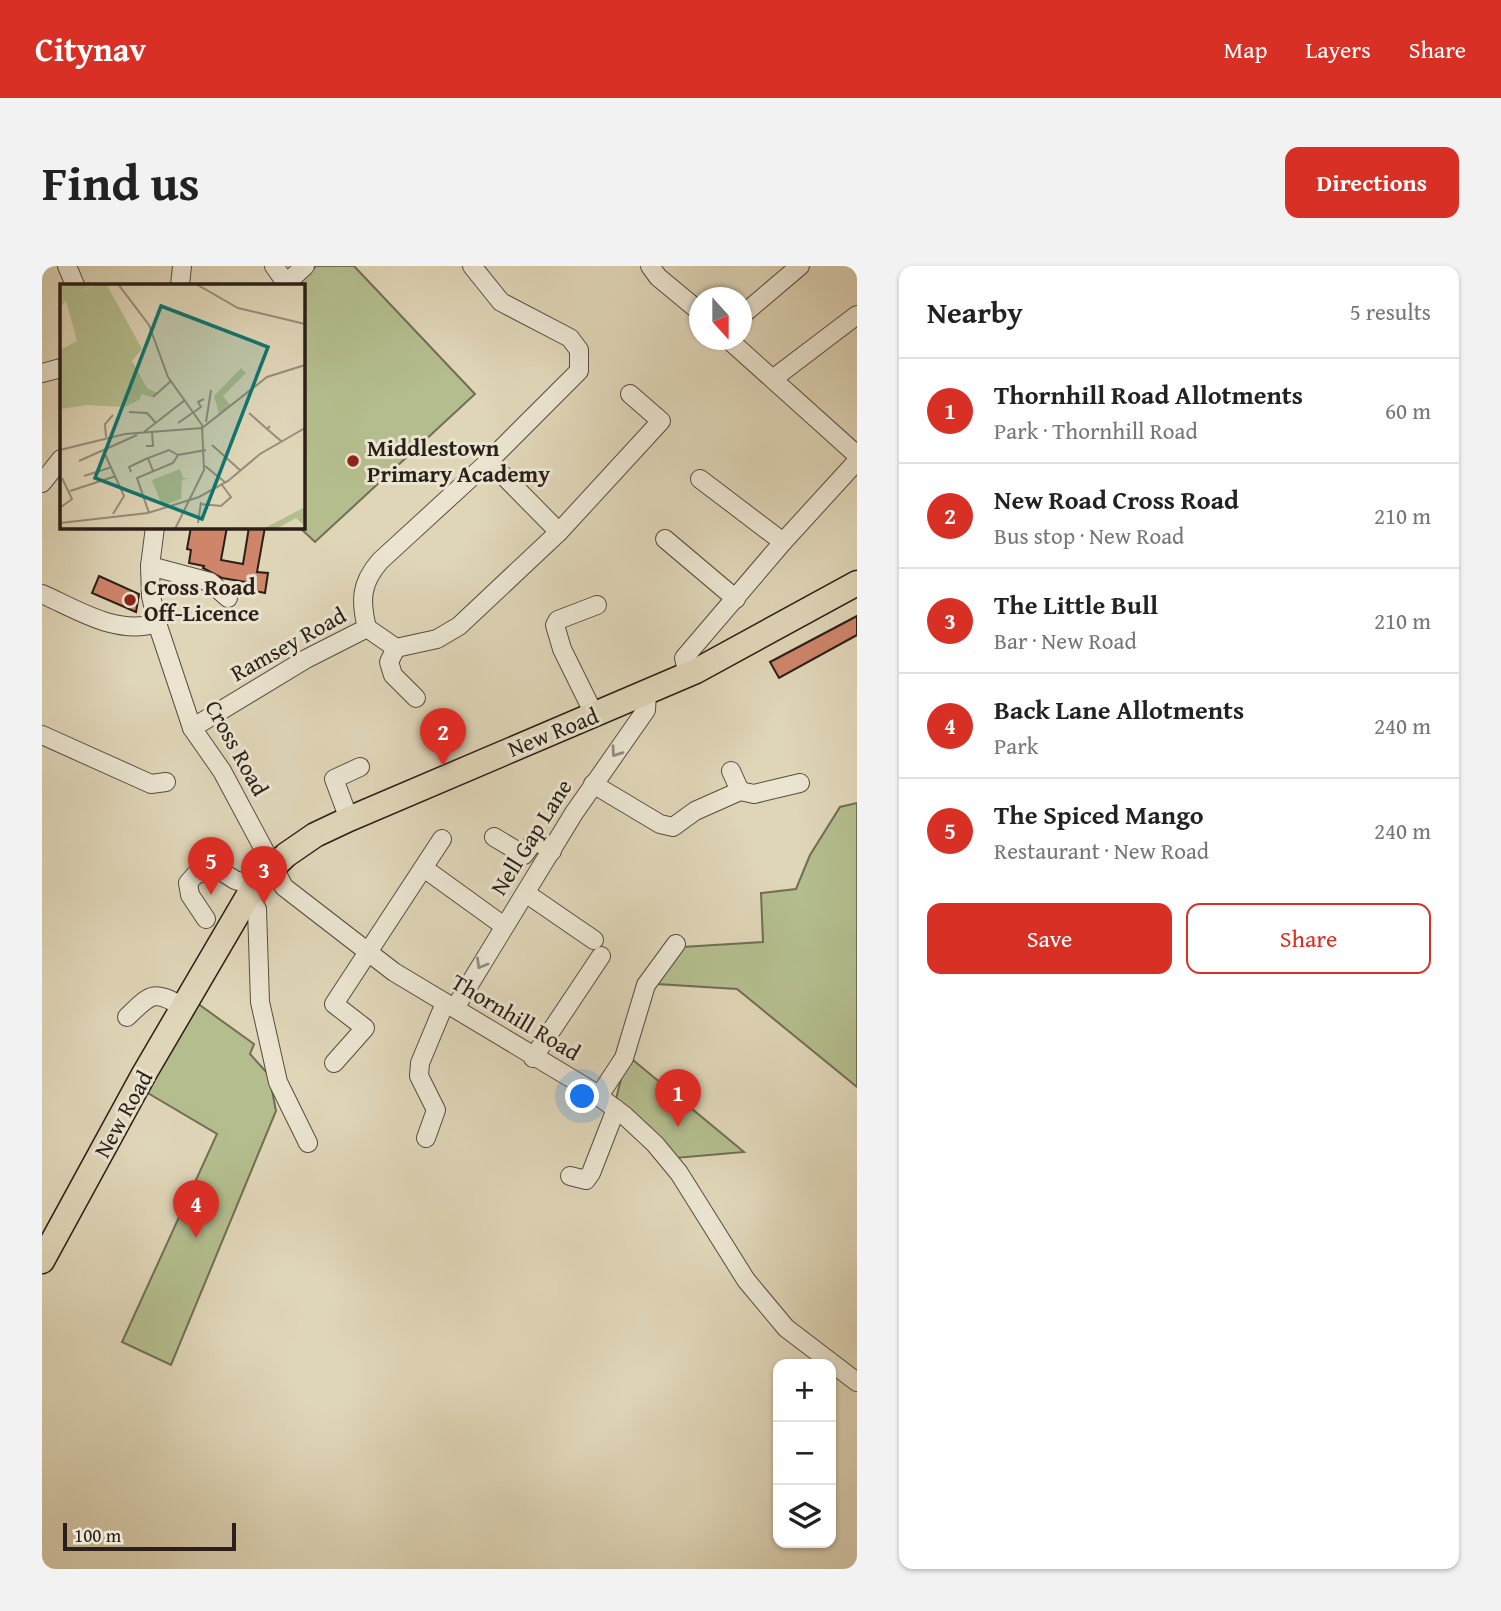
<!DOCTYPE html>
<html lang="en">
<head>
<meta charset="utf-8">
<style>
  :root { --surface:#fff; --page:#f2f2f2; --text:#222; --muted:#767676; --line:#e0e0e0; --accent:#d93025 }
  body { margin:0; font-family:"Gentium Book Plus",serif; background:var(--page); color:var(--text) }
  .controls { position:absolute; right:21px; bottom:21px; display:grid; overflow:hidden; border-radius:14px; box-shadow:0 2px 5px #0004 }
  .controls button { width:63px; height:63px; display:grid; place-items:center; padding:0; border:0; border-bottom:2px solid var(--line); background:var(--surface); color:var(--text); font:35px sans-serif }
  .compass { position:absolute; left:647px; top:21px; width:63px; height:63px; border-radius:50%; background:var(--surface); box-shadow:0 2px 5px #0004; rotate:159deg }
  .scale { position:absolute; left:21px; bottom:18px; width:173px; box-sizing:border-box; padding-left:7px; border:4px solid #2b1f19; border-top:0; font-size:19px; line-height:24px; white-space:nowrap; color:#2b1f19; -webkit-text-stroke:5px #eae4d0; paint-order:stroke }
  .you { position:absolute; left:541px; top:831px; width:24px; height:24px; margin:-18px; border:5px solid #fff; border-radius:50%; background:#1a73e8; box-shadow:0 0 0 10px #1a73e833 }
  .badge { display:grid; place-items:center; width:46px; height:46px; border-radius:50%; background:var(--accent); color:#fff; font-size:23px; font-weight:700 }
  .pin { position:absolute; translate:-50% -58px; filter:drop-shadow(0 2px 4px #0008) }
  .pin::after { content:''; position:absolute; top:37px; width:24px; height:21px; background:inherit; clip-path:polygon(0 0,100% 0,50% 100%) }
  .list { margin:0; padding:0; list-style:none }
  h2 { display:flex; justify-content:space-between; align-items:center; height:91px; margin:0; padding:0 28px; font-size:30px }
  h2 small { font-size:23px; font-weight:400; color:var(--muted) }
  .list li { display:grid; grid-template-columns:46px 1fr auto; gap:21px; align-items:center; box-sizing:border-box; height:105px; padding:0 28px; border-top:2px solid var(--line) }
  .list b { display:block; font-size:26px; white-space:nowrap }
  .list p { margin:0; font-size:23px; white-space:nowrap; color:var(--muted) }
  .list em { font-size:23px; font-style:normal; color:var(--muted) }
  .actions { display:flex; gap:14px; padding:21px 28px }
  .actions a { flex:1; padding:16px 0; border:2px solid var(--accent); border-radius:14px; text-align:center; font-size:24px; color:var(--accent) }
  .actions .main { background:var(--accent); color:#fff }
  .icon { flex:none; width:38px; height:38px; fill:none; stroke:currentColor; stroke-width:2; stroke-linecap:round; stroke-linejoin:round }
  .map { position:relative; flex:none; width:815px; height:1303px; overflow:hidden; border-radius:14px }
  header { display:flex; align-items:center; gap:42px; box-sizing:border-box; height:98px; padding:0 35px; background:var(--accent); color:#fff }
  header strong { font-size:33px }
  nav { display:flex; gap:38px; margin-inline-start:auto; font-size:24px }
  .intro { display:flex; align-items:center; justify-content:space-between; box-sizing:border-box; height:168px; padding:0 42px }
  h1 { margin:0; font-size:49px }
  .button { padding:18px 32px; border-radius:14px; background:var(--accent); color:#fff; font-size:24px; font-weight:700 }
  main { display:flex; gap:42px; padding:0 42px }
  aside { flex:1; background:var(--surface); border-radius:14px; box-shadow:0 2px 5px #0004 }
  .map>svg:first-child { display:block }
</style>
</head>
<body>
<header>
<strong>Citynav</strong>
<nav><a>Map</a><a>Layers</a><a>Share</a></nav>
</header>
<div class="intro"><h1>Find us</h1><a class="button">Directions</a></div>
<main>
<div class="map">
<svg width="815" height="1303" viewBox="0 0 815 1303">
  <rect width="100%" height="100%" fill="#dfd5b7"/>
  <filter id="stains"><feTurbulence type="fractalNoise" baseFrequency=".00286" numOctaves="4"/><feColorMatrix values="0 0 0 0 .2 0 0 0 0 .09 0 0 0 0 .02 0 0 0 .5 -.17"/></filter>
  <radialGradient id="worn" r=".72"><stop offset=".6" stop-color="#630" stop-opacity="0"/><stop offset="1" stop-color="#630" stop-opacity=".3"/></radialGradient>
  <g fill="#b4bd8d" stroke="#706e53" stroke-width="2">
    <polygon points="274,0 312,0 433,128 273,276 257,261 261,261 261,19 252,19"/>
    <polygon points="815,537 815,821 695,723 615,718 640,681 721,676 719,627 754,623 768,589 798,541"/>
    <polygon points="155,737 212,778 208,788 227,809 234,845 129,1099 80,1076 175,868 104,826"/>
    <polygon points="585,789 702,886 633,892 573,837"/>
  </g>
  <g fill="#ce856a" stroke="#2b1f19" stroke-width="2">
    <polygon points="149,261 185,261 179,294 201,298 207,261 223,261 215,306 226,307 223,327 203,323 204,316 180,312 161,302 162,300 147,297 149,284 145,283"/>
    <polygon points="57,310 97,328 94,346 50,327"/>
    <polygon points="815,350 815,369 737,412 728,396"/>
  </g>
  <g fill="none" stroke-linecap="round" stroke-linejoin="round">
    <defs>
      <g id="minor">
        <polyline points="25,0 33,19"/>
        <polyline points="232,0 244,17"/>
        <polyline points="608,0 616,11 657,45"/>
        <polyline points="138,19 140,0"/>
        <polyline points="242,19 263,0"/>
        <polyline points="699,50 758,0"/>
        <polyline points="687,74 815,189"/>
        <polyline points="0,107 19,102"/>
        <polyline points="732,112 815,49"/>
        <polyline points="658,213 741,276"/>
        <polyline points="0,217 19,193"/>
        <polyline points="113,261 108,300 109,330 115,357 150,462 180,505 242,621 352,706 547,823 583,850 613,878 637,907 704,1014 744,1062 815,1116"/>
        <polyline points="517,266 619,155 588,128"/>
        <polyline points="623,273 694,333"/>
        <polyline points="108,300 168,316 186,332"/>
        <path d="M0 328C36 344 75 370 115 357"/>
        <polyline points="325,362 354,382 395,373 417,360 517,266 447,195"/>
        <polyline points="354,382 347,396 351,409 374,432"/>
        <polyline points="646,409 642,392 741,276 815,195"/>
        <polyline points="552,448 520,383 513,359 516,354 555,339"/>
        <path d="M150 462 264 393 325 362C318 334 319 317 338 295L447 195 537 105V84L528 72 459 36 430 0"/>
        <polyline points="0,469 109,518 124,516"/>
        <polyline points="689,505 698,525"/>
        <polyline points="551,518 618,558 631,561 653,545 698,525 712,528 758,517"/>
        <polyline points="307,553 292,513 318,501"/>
        <polyline points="452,571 482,589 493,574 510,585"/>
        <polyline points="383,603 462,660"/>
        <polyline points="485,628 552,674"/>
        <polyline points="206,630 215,643 218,736 236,816 266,877"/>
        <polyline points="164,653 148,629 146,617 153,609 174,602 193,614 212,620"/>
        <polyline points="413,742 532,547 604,444 605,427"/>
        <path d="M85 751C109 728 111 723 141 741"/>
        <polyline points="491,792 559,690"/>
        <polyline points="292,797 323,762 292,738 400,573"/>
        <polyline points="557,830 582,792 604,719 634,678"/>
        <polyline points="384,872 394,844 377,810 378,797 403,737"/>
        <polyline points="528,910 544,914 549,907 574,843"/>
      </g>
      <polyline id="highway" points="0,995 102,808 212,620 244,589 273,569 307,553 654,405 815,317"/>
    </defs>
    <use href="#minor" stroke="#584c40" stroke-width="20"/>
    <use href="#highway" stroke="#2b1f19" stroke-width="27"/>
    <use href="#minor" stroke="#eae4d0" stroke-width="18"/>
    <use href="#highway" stroke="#dfd5b7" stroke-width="24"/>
  </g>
  <defs><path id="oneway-chevron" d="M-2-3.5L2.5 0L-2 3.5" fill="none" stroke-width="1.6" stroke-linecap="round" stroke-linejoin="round" transform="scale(1.75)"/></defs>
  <g stroke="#948b7e">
    <use href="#oneway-chevron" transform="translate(574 486) rotate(125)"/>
    <use href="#oneway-chevron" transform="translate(439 698) rotate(120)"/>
  </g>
  <g fill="#8f2418" stroke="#eae4d0" stroke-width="2.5">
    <circle cx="311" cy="195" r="7"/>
    <circle cx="88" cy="334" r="7"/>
  </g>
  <g text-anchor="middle" stroke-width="6" stroke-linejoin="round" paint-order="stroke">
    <g font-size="23" font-weight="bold" fill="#2b1f19" stroke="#eae4d0" text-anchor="start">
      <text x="325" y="190">Middlestown<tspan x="325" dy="26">Primary Academy</tspan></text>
      <text x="102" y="329">Cross Road<tspan x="102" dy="26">Off-Licence</tspan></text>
    </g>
    <g font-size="23" fill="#2b1f19" stroke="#eae4d0">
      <text transform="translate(246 378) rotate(-29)" y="8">Ramsey Road</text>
      <text transform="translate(511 466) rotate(-22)" y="8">New Road</text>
      <text transform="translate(195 482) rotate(61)" y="8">Cross Road</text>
      <text transform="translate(489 571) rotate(-58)" y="8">Nell Gap Lane</text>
      <text transform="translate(474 751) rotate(31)" y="8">Thornhill Road</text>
      <text transform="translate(81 848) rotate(-61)" y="8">New Road</text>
    </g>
  </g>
  <g transform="translate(18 18)">
    <rect width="245" height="245" fill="#dfd5b7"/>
    <path d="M0 0 32 2 9 12 38 0H51L48 3 82 65 72 77 87 104 97 109 92 113 82 110 79 116 64 123 27 121 0 125V66L17 57 6 17 0 23ZM181 84 186 89 163 112 170 121 159 130 154 112ZM120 185 123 194H129L122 196 121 215 102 222 92 196ZM245 223V242L236 234 216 245H203Z" fill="#b4bd8d"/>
    <path fill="none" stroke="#978c78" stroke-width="2" d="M58 0 89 41 108 93 142 141 144 186 115 245M136 0 178 24 245 40M93 113 111 97M69 128 87 129 96 139M189 129 207 145M146 138 151 106M118 139 141 123 138 118 144 115M210 142 207 145 221 157M84 148 125 116M46 153 45 140 53 131M152 161 181 187M86 162H93L92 148M0 166 65 150 142 144 207 93 245 81M44 168 64 212 53 230M19 177 77 151M145 182 166 199M93 187 88 174 109 166 118 171M71 188 69 183 88 174M24 192 52 183M10 207 56 192M141 220 161 222 171 213 162 201M1 223 12 215 2 194M89 229 77 194 113 179 118 171 146 166M0 239 88 229 139 213 168 197 200 170 245 144M138 239 141 218"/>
    <path fill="#0f766e" fill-opacity="0.15" stroke="#0f766e" stroke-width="3.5" d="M101 22 208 63 142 235 35 194Z"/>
    <rect width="245" height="245" fill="none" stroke="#2b1f19" stroke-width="3.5"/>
  </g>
  <rect width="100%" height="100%" filter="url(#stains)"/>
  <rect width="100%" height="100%" fill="url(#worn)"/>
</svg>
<div class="controls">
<button>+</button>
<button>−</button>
<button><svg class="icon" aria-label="layers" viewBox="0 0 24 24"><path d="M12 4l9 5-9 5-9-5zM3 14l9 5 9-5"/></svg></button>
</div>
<svg class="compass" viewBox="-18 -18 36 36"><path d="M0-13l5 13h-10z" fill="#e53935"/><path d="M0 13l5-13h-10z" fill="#767676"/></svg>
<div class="scale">100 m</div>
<div class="you"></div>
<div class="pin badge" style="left:636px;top:861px">1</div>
<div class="pin badge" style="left:401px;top:500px">2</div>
<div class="pin badge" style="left:222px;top:638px">3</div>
<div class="pin badge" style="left:154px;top:972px">4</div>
<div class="pin badge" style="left:169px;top:629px">5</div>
</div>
<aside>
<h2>Nearby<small>5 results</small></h2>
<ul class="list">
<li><span class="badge">1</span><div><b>Thornhill Road Allotments</b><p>Park · Thornhill Road</p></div><em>60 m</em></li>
<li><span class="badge">2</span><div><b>New Road Cross Road</b><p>Bus stop · New Road</p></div><em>210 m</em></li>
<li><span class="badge">3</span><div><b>The Little Bull</b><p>Bar · New Road</p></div><em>210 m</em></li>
<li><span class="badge">4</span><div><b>Back Lane Allotments</b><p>Park</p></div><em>240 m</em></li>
<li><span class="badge">5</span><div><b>The Spiced Mango</b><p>Restaurant · New Road</p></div><em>240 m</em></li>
</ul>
<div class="actions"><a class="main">Save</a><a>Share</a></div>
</aside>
</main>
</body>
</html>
